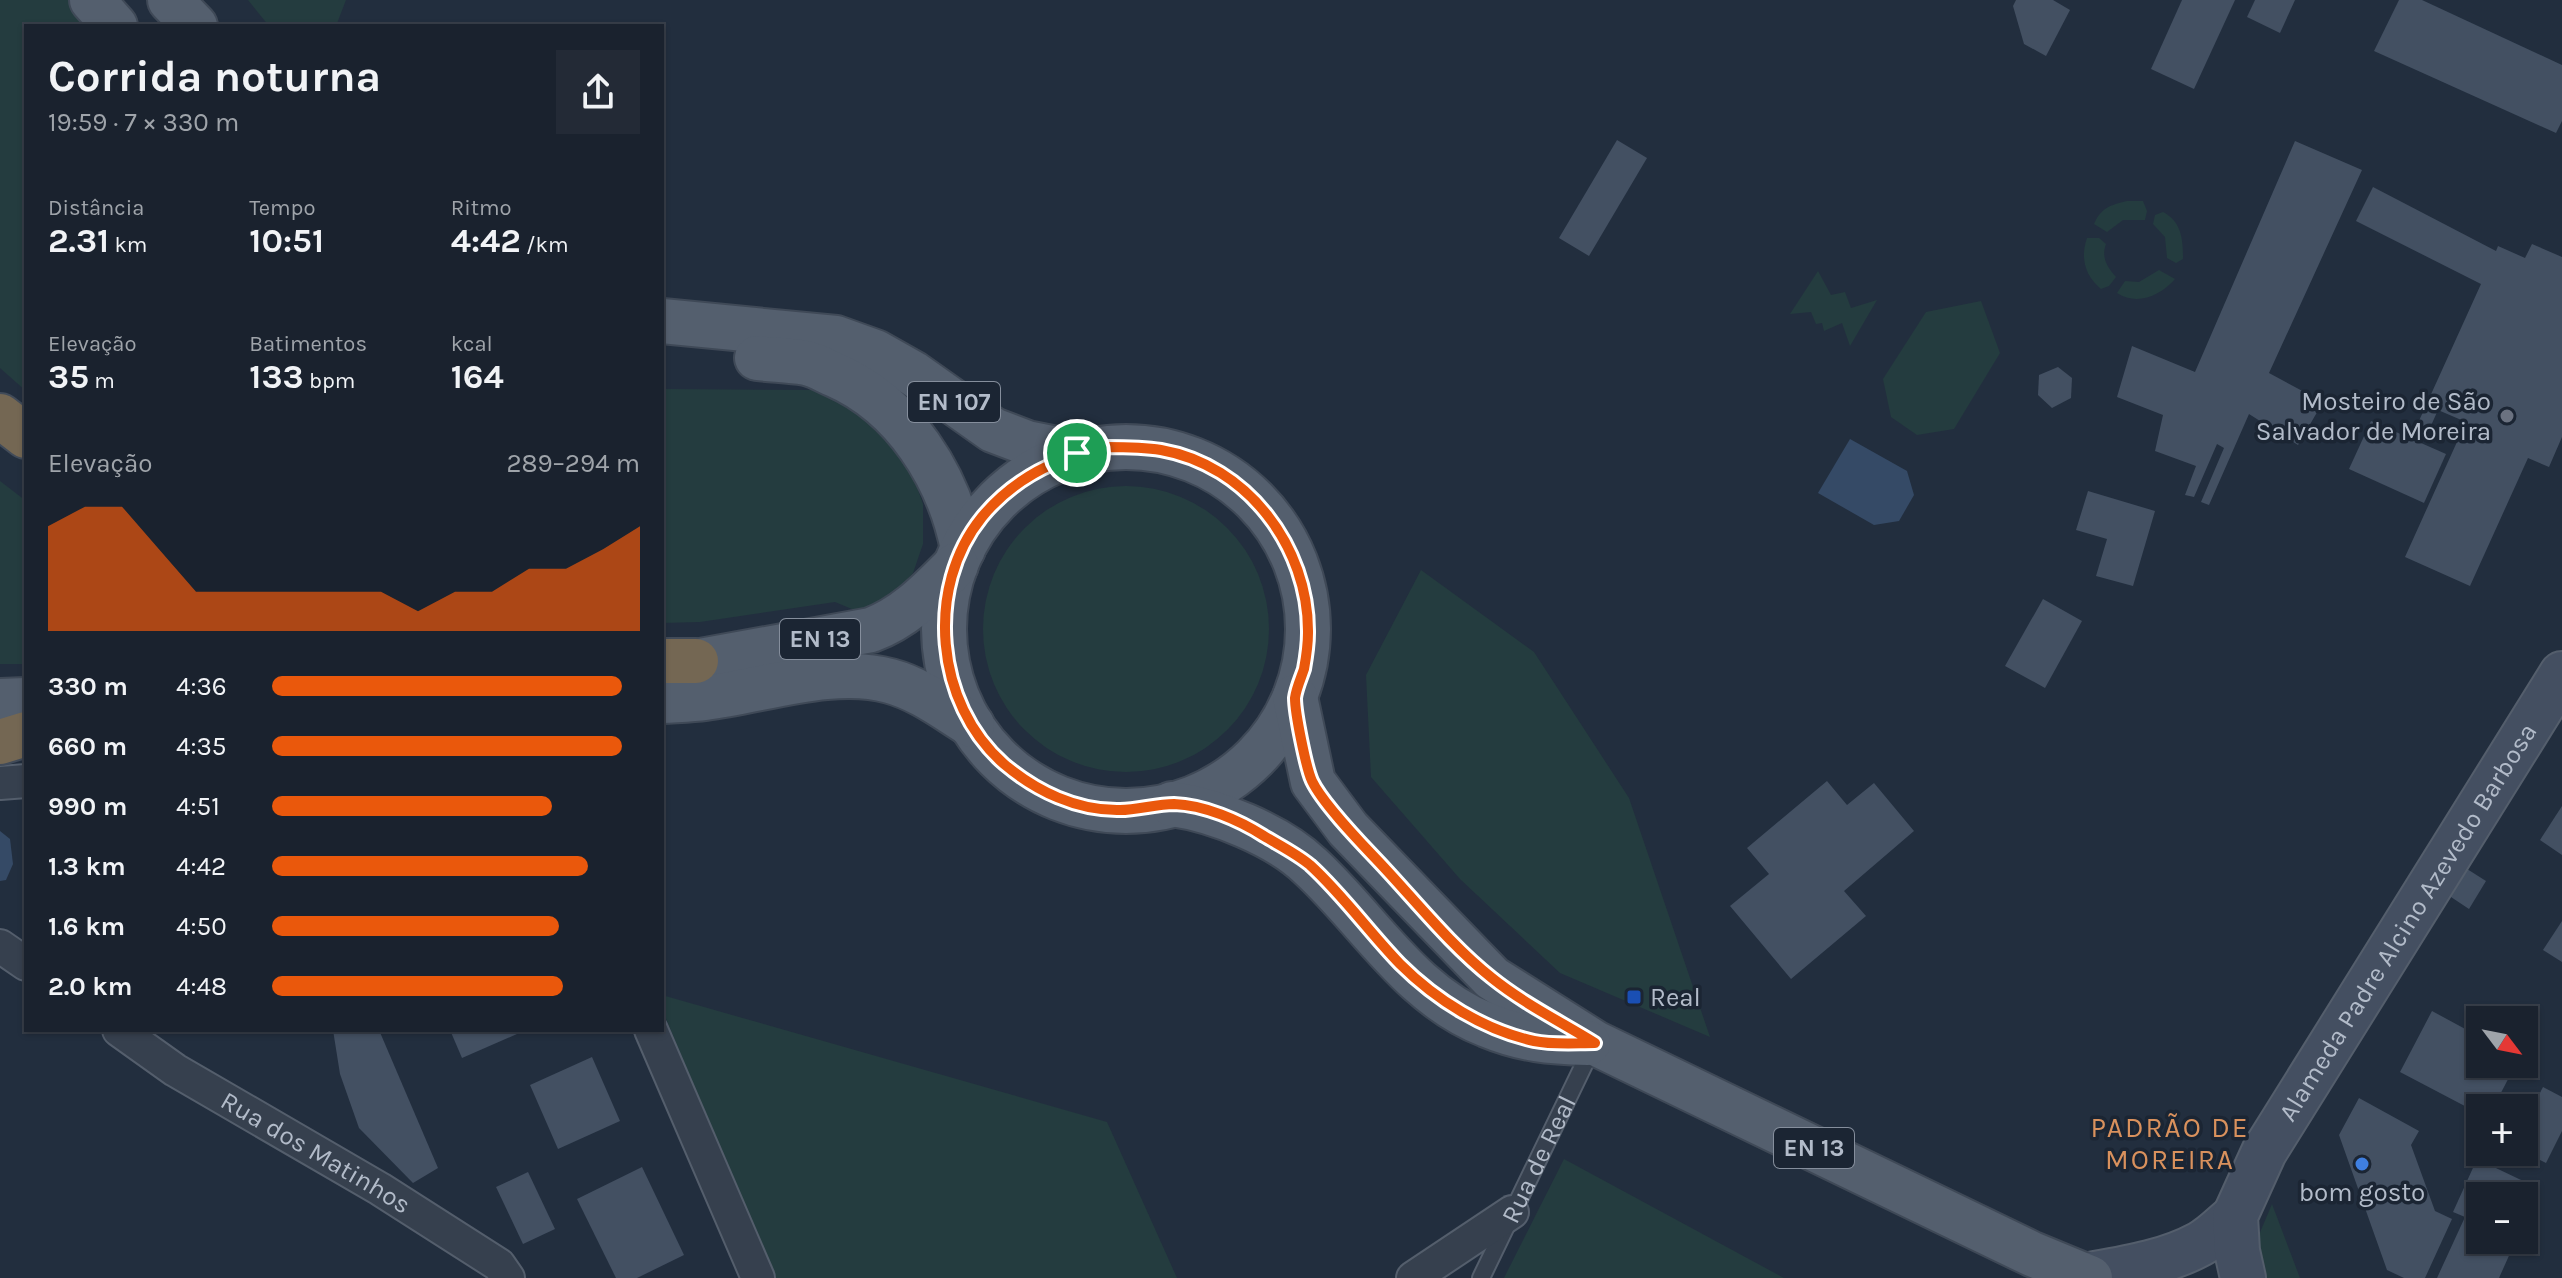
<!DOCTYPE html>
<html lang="pt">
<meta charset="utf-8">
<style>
:root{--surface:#1a222e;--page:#232a36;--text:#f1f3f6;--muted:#9fa4aa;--line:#383f4a;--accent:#ea580c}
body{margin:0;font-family:Karla,sans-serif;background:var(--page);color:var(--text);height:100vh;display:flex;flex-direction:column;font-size:30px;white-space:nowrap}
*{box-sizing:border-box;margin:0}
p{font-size:26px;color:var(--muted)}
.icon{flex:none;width:44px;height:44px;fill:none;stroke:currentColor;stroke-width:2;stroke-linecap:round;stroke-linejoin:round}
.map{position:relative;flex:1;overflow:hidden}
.side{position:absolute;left:24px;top:24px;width:640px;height:1008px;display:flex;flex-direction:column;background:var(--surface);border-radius:0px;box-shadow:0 2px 6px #0004,0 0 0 2px var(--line)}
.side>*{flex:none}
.needle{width:52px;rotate:122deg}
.buttons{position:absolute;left:2466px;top:1006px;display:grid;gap:16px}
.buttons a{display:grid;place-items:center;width:72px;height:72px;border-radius:0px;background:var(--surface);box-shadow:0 2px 6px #0004,0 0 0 2px var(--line);font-size:40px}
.pin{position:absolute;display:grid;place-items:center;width:68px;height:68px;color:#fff;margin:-34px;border:4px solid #fff;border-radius:50%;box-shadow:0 2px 8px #0007}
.round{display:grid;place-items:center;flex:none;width:84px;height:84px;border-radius:0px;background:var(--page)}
.head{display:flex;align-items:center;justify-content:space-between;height:136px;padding:0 24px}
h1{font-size:44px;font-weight:700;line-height:60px}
.stats{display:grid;grid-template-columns:repeat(3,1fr);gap:12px;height:136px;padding:8px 24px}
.stats div{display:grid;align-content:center}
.stats b{font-size:34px;font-weight:700}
.stats small{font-size:22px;font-weight:400}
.stats p{font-size:22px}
.chart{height:224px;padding:16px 24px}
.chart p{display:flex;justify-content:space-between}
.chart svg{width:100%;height:144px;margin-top:8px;fill:var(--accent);opacity:.7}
ul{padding:0 24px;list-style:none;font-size:26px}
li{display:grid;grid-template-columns:128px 96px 1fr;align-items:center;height:60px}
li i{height:20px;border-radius:10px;background:var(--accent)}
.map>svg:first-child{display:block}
.green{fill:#243c3f}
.water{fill:#354a66}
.building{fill:#435062}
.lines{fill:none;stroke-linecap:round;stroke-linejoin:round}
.lane-casing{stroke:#545e6c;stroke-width:20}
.street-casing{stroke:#545e6c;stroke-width:36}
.secondary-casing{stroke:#545e6c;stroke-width:48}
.primary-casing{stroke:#3f4957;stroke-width:48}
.highway-casing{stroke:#414b59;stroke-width:48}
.lane{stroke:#36404e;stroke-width:16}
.street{stroke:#36404e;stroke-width:32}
.secondary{stroke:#444f61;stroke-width:44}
.primary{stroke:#545f6e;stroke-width:44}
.highway{stroke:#746753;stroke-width:44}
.route-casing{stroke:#fff;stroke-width:16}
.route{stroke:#ea580c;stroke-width:10}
.worship-dot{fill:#6b7280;stroke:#1b2533;stroke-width:3}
.transit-dot{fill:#1a4fb4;stroke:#1b2533;stroke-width:3}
.shop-dot{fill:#3f7fe0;stroke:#1b2533;stroke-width:3}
.labels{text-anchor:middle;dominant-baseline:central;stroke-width:7;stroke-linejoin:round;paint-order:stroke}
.shield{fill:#1b2533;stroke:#858e9c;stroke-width:2}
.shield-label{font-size:24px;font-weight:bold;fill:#b2bbc9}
.poi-label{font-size:26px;fill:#b2bbc9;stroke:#1b2533;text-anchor:end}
.street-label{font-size:26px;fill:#b2bbc9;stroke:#1b2533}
.neighbourhood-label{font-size:28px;letter-spacing:2px;fill:#d9915d;stroke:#1b2533}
</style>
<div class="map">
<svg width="2562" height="1278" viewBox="0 0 2562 1278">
<rect width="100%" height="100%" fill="#222e3e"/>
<!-- green -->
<g class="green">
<path d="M0 0H79L96 26H26V391L0 368Z"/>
<path d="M248 0H346L336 26H269Z"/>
<path d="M2127 201H2143L2147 211 2145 220H2123L2107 232 2094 224C2101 208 2110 205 2127 201Z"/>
<path d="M2163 212C2182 222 2183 240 2183 259L2176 263 2167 258 2165 237 2153 224 2155 215Z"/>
<path d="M2087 238H2099L2106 244C2101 257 2107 267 2116 277L2109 286 2101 289C2085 276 2080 258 2087 238Z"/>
<path d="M2159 270 2175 279C2160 296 2137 306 2117 293L2125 281 2139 282Z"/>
<path d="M1818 271 1831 295 1845 292 1851 308 1877 300 1850 346 1842 323 1824 331 1822 323 1816 324 1811 312 1790 314Z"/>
<path d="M1981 301 2000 353 1954 429 1917 435 1891 417 1883 379 1926 312Z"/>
<path d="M662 389 820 390 851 404 882 431 908 462 923 504V544L913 573 888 600 859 612 835 602 700 622 662 623Z"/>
<path d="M0 481 26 501V664H0Z"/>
<circle cx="1126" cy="629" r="143"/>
<path d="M1421 570 1534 652 1629 798 1710 1037 1560 973 1460 879 1371 777 1366 675Z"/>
<path d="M662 995 1107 1122 1177 1278H773L662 1009Z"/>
<path d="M1564 1159 1784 1278H1504Z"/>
<path d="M2272 1204 2300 1278H2260L2253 1249Z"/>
</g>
<!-- water -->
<g class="water">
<path d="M1850 439 1907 471 1914 495 1899 521 1874 525 1818 493Z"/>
<path d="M0 831 10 839 13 864 6 880 0 881Z"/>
</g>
<!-- building -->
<g class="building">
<path d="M2016 0H2053L2070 10 2046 56 2024 44 2013 6Z"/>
<path d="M2182 0H2235L2194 89 2151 69Z"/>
<path d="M2255 0H2295L2280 33 2247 17Z"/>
<path d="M2399 0H2422L2562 65V121L2556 133 2374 51Z"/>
<path d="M1617 140 1647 158 1589 256 1559 238Z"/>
<path d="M2295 141 2362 170 2269 373 2323 402 2298 445 2249 414 2209 505 2201 502 2224 448 2217 444 2194 497 2185 495 2196 466 2155 451 2163 415 2117 397 2132 346 2195 372Z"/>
<path d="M2373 187 2496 251 2498 246 2525 258 2532 244 2562 257V437L2549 467 2528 458 2470 586 2405 557 2466 422 2438 410 2425 439 2413 434 2481 284 2356 221Z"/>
<path d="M2058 367 2072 378 2071 398 2052 408 2038 395 2039 375Z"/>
<path d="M2371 421 2446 454 2424 503 2349 469Z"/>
<path d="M2088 491 2155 511 2133 586 2096 576 2107 539 2076 530Z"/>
<path d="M2043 599 2082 621 2045 688 2005 666Z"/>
<path d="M1827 781 1847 805 1874 783 1914 831 1844 891 1866 916 1791 979 1730 906 1769 874 1747 848Z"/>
<path d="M2562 806V855L2540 840Z"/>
<path d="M2456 862 2486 881 2469 909 2439 889Z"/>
<path d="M2562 921V962L2543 950Z"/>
<path d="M2432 1011 2480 1037V1064H2516L2493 1108H2480V1114L2400 1072Z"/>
<path d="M333 1030H379L438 1168 413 1183 359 1128 340 1074Z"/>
<path d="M450 1030H526L462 1058Z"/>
<path d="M592 1057 620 1121 558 1149 530 1085Z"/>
<path d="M2543 1087 2562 1097V1131L2546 1163 2524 1152V1124Z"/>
<path d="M2359 1098 2419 1131 2411 1145 2435 1211 2452 1219 2425 1278H2404L2387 1270 2339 1135Z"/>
<path d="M2477 1159 2540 1189 2524 1223V1196H2480V1240H2516L2499 1278H2437L2465 1217 2453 1212Z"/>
<path d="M642 1167 684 1255 637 1278H616L577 1199Z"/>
<path d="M528 1172 555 1229 523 1244 496 1187Z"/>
</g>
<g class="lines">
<!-- lane casing -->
<g class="lane-casing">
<g id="lane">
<path id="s1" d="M1481 1278 1592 1048"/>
</g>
</g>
<!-- street casing -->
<g class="street-casing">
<g id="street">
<path d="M0 783 26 781"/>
<path d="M0 946 26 964"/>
<path id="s2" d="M119 1030 175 1070 380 1189 499 1265 508 1278"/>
<path d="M651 1030 758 1278"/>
<path d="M1413 1278 1512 1212"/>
</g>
</g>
<!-- secondary casing -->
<g class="secondary-casing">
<g id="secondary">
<path d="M2084 1276C2123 1269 2165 1263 2200 1244 2213 1237 2224 1225 2235 1216"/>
<path id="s3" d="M2243 1278 2237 1251 2235 1216 2264 1152 2562 674"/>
</g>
</g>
<!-- primary casing -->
<g class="primary-casing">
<g id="primary">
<path d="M92 0 115 26"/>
<path d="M170 0 195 26"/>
<path d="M662 321 836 338 875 352 914 374 993 430 1027 443 1077 453"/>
<path d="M757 358C773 360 791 360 806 363 816 365 826 371 835 375 904 405 949 477 963 549"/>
<circle cx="1126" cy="629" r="182"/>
<path d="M662 668 871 630C906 617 930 591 956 565"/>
<path d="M1295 697 1313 782 1348 829 1492 978 1595 1043 2032 1254 2090 1278"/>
<path d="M0 701 26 700"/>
<path d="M662 701C676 700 691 700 705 698 762 691 834 665 890 681 920 689 946 709 972 725"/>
<path d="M1172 804C1215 810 1278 835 1310 866 1368 919 1410 995 1487 1025 1523 1040 1550 1042 1588 1043"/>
</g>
</g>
<!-- highway casing -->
<g class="highway-casing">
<g id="highway">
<path d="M0 416 26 436"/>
<path d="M662 661H696"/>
<path d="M0 742 26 734"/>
</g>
</g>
<!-- lane -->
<use href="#lane" class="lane"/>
<!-- street -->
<use href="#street" class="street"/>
<!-- secondary -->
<use href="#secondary" class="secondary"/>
<!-- primary -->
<use href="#primary" class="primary"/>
<!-- highway -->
<use href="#highway" class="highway"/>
</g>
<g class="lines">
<!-- route casing -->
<g class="route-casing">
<path id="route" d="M1106 447C1125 447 1143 447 1161 450 1247 465 1309 547 1308 633 1308 645 1306 658 1304 669 1301 678 1296 689 1295 698 1295 713 1306 768 1312 781 1323 804 1360 842 1378 861 1415 900 1450 945 1492 978 1523 1003 1561 1022 1595 1043 1576 1043 1553 1045 1534 1041 1484 1030 1436 1000 1400 964 1369 932 1343 895 1310 865 1297 854 1279 845 1264 836 1239 820 1204 805 1174 804 1156 804 1138 810 1120 810 1077 811 1036 791 1004 764 935 704 925 587 982 517 1014 478 1058 457 1106 447Z"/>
</g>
<!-- route -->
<use href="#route" class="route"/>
</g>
<!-- markers -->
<circle class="worship-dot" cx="2507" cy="416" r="8"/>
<rect class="transit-dot" x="1626" y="989" width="16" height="16" rx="4"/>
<circle class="shop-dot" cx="2362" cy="1164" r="8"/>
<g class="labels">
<!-- shield labels -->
<g class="shield">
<rect x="908" y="382" width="92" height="40" rx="6"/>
<rect x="780" y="619" width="80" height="40" rx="6"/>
<rect x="1774" y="1128" width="80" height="40" rx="6"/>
</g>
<g class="shield-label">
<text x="954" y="402">EN 107</text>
<text x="820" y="639">EN 13</text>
<text x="1814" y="1148">EN 13</text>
</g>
<!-- poi labels -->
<g class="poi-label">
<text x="2491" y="401">Mosteiro de São<tspan x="2491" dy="30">Salvador de Moreira</tspan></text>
<text x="1650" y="997" text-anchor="start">Real</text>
<text x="2362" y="1192" text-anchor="middle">bom gosto</text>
</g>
<!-- street labels -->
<g class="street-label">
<text stroke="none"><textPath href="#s3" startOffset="404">Alameda Padre Alcino Azevedo Barbosa</textPath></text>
<text stroke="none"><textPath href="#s2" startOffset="232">Rua dos Matinhos</textPath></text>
<text stroke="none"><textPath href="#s1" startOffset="132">Rua de Real</textPath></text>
</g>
<!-- neighbourhood labels -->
<g class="neighbourhood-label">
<text x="2170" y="1127">PADRÃO DE<tspan x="2170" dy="32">MOREIRA</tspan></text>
</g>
</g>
</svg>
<div class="buttons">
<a><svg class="needle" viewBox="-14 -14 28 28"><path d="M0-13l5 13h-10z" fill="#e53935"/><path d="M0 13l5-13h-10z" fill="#9fa4aa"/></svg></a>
<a>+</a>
<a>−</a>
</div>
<div class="pin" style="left:1077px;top:453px;background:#1e9e55"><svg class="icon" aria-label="arrive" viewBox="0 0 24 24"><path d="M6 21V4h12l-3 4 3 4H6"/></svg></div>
<section class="side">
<div class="head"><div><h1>Corrida noturna</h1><p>19:59 · 7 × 330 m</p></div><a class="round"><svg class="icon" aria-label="share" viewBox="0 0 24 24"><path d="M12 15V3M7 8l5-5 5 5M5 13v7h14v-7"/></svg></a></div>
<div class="stats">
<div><p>Distância</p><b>2.31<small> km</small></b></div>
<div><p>Tempo</p><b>10:51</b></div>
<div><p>Ritmo</p><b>4:42<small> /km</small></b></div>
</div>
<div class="stats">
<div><p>Elevação</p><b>35<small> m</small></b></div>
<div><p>Batimentos</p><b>133<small> bpm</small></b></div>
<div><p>kcal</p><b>164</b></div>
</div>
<div class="chart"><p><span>Elevação</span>289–294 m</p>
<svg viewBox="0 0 160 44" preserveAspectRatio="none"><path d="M0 44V12L10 6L20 6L30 19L40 32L50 32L60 32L70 32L80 32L90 32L100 38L110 32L120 32L130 25L140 25L150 19L160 12V44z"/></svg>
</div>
<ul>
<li><b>330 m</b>4:36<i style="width:95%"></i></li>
<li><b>660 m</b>4:35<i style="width:95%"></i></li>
<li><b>990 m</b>4:51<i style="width:76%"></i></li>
<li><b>1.3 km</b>4:42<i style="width:86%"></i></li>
<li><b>1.6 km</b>4:50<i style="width:78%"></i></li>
<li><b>2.0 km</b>4:48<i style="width:79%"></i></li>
</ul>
</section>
</div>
